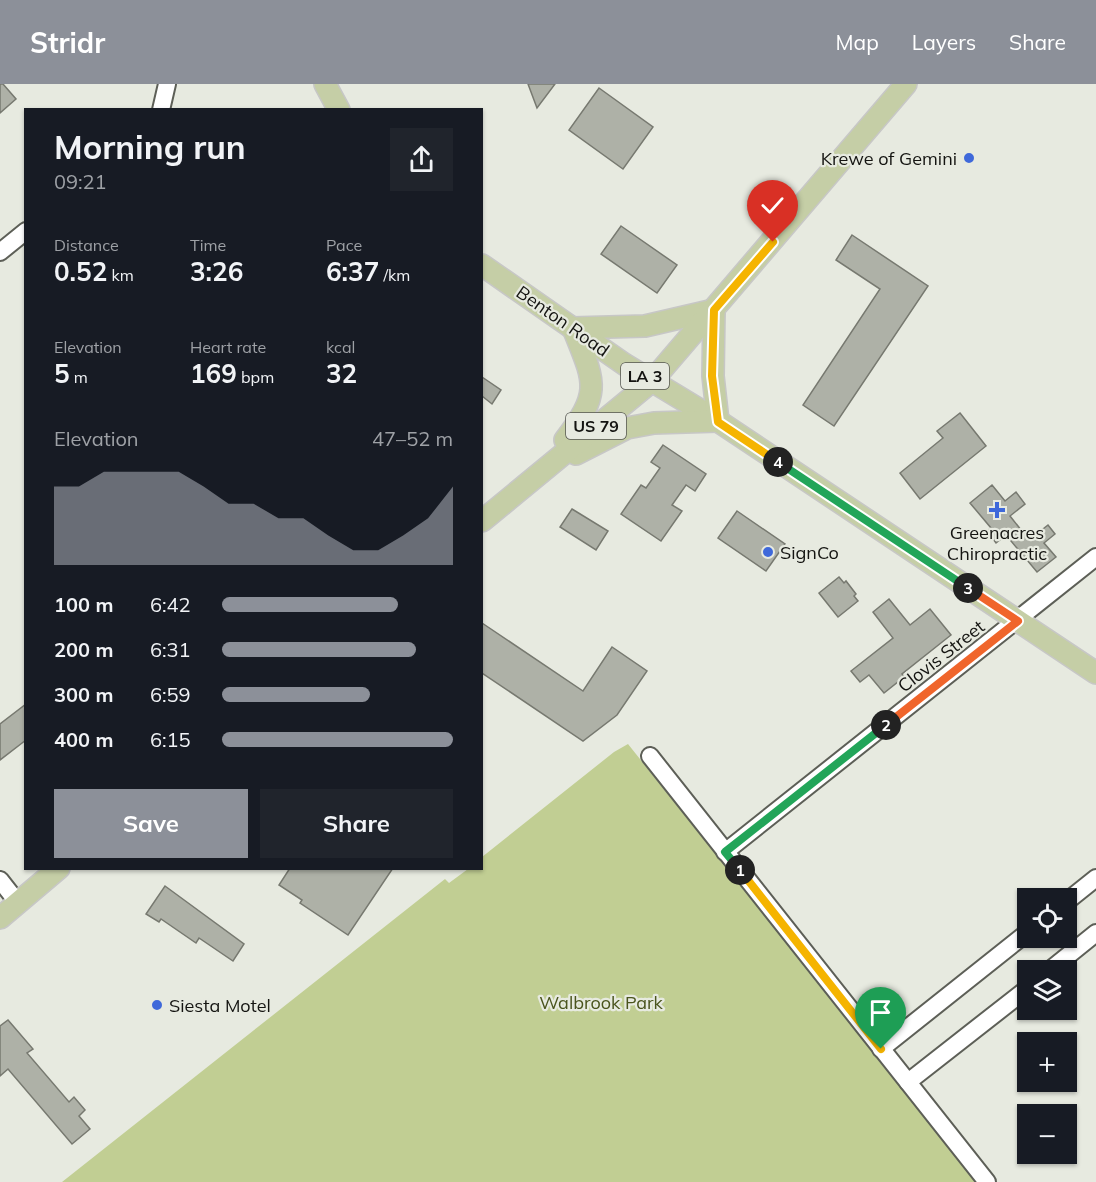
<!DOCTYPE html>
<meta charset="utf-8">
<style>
:root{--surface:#171b24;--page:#20242c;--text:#f1f3f6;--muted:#9ea1a6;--accent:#8c9099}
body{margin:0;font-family:Mulish,sans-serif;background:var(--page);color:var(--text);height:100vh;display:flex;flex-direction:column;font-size:22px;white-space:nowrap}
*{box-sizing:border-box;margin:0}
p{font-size:20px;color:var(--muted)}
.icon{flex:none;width:33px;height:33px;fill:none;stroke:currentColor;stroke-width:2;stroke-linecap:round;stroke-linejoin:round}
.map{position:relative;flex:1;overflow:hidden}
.sheet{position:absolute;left:24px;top:24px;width:459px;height:762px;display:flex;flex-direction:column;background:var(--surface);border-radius:0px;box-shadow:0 2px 4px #0004}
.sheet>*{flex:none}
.tools{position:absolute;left:1017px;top:804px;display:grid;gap:12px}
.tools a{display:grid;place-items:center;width:60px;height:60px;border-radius:0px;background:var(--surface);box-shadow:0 2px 4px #0004;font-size:30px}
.pin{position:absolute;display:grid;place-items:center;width:51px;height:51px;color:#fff;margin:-62px -26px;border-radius:50% 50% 50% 0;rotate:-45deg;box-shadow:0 0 6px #0007}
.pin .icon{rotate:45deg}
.km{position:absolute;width:30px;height:30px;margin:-15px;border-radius:50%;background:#222;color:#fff;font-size:16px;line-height:30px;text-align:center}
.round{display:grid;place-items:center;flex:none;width:63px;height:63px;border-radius:0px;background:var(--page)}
.head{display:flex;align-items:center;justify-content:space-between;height:102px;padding:0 30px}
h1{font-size:33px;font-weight:700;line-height:45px}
.stats{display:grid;grid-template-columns:repeat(3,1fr);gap:9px;height:102px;padding:6px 30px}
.stats div{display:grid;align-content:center}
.stats b{font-size:26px;font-weight:700}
.stats small{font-size:16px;font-weight:400}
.stats p{font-size:16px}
.chart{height:168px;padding:12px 30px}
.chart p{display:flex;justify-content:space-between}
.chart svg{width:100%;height:108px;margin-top:6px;fill:var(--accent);opacity:.7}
.cta{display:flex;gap:12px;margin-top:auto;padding:12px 30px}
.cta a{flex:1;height:69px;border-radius:0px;background:var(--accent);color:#fff;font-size:24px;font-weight:700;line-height:69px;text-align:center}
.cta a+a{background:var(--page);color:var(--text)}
ul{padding:0 30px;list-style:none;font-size:20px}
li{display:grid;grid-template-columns:96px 72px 1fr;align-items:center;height:45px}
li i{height:15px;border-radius:8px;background:var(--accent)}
header{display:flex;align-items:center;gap:36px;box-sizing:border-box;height:84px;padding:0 30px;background:var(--accent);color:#fff}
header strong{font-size:28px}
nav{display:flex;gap:33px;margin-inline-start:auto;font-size:21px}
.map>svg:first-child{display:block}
.green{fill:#c1ce93}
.building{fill:#aeb1a7;stroke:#777970;stroke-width:1.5}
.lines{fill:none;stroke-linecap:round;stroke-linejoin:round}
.minor-casing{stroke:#5d5f57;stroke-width:20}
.major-casing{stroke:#c7c7c6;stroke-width:24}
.minor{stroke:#fff;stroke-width:16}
.major{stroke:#c5cea6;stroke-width:21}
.split-1-casing{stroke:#fff;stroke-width:12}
.split-2-casing{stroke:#fff;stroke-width:12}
.split-3-casing{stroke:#fff;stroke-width:12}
.split-4-casing{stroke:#fff;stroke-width:12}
.split-5-casing{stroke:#fff;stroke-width:12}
.split-1{stroke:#f5b400;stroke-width:8}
.split-2{stroke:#22a559;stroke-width:8}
.split-3{stroke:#f0652b;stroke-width:8}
.split-4{stroke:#22a559;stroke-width:8}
.split-5{stroke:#f5b400;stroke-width:8}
.poi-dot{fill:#3f69da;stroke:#e7eae0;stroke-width:2}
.labels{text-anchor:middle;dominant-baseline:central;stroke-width:4.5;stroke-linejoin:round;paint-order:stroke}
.shield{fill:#e7eae0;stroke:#53544f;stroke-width:1.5}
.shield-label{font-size:16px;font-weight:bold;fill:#141411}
.poi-label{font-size:18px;fill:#141411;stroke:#e7eae0;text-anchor:start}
.street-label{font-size:18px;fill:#141411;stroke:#e7eae0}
.park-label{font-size:18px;fill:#4a541d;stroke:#e7eae0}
</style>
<header>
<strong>Stridr</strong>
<nav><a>Map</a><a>Layers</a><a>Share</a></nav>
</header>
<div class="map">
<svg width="1096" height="1098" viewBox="0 0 1096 1098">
<rect width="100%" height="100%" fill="#e7eae0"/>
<!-- green -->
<path class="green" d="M628 660 977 1098H62L445 795 449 799 468 785 482 784V773L614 668Z"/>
<!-- building -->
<g class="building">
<path d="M0 0H3L16 15 0 29Z"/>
<path d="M528 0H555L537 24Z"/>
<path d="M599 4 653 43 623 85 569 46Z"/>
<path d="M621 142 677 181 657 209 601 170Z"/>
<path d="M852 151 928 202 834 342 803 321 880 205 836 176Z"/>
<path d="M482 293 501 306 492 320 482 312Z"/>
<path d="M960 329 986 362 920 415 900 389 943 354 937 347Z"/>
<path d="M663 361 706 390 695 407 686 401 672 421 682 427 661 457 621 430 641 401 646 404 660 384 651 378Z"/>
<path d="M992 401 1005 417 1016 408 1025 420 1010 432 1029 456 1048 441 1055 450 1044 459 1056 473 1037 488 1006 451 996 459 987 447 991 444 970 419Z"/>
<path d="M572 425 608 447 596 466 560 443Z"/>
<path d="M737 427 785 460 766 487 718 454Z"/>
<path d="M839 493 844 499 846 497 856 510 854 512 858 517 838 533 819 509Z"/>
<path d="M889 515 910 541 930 525 951 551 902 590 904 593 884 609 869 591 860 598 851 587 893 554 873 528Z"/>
<path d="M482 539 583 607 612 563 647 587 617 631 583 657 482 589Z"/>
<path d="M26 620V656L0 676V640Z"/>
<path d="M290 784H393L348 851 300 819 302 816 279 801Z"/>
<path d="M165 802 244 860 233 877 199 854 196 859 161 835 159 838 146 830Z"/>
<path d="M8 936 33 965 27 969 69 1018 74 1013 85 1026 79 1032 90 1045 72 1060 8 985 0 992V942Z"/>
</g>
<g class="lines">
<!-- minor casing -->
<g class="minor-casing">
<g id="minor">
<path d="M161 26 167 0"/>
<path d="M0 168 26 147"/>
<path d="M650 672 987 1098"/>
<path d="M725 768 1096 473"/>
<path d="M0 796 18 819"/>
<path d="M1066 818 1096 794"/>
<path d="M1050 886 1096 849"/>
<path d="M881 965 1028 848"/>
<path d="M908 998 1028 904"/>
</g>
</g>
<!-- major casing -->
<g class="major-casing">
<g id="major">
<path d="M325 0 339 26"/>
<path d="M482 181 624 280 718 337 1096 589"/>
<path d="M714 226 713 292 718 337"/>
<path d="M573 244 645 242 714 226"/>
<path d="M565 356C602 307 595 299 573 244"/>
<path d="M576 370 627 344 654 339 718 337"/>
<path d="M482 437 652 297 906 0"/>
<path d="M0 834 59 784"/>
</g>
</g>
<!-- minor -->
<use href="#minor" class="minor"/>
<!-- major -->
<use href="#major" class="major"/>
</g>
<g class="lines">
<!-- split-1 casing -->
<g class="split-1-casing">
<path id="split-1" d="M740 786 881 965"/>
</g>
<!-- split-2 casing -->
<g class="split-2-casing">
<path id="split-2" d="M740 786 725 768 886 641"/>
</g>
<!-- split-3 casing -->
<g class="split-3-casing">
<path id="split-3" d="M886 641 1018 537 968 504"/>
</g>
<!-- split-4 casing -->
<g class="split-4-casing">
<path id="split-4" d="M778 378 968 504"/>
</g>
<!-- split-5 casing -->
<g class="split-5-casing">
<path id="split-5" d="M773 158 714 226 712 292 718 338 778 378"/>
</g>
<!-- split-1 -->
<use href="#split-1" class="split-1"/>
<!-- split-2 -->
<use href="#split-2" class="split-2"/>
<!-- split-3 -->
<use href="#split-3" class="split-3"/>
<!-- split-4 -->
<use href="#split-4" class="split-4"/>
<!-- split-5 -->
<use href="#split-5" class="split-5"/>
</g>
<!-- markers -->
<g class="poi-dot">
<circle cx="969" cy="74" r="6"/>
<path d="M994 417h6v6h6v6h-6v6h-6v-6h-6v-6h6z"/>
<circle cx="768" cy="468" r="6"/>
<circle cx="157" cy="921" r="6"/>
</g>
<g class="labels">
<!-- shield labels -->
<g class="shield">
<rect x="621" y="279" width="48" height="26" rx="4.5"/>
<rect x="566" y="329" width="60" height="26" rx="4.5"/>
</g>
<g class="shield-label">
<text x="645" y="292">LA 3</text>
<text x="596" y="342">US 79</text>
</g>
<!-- poi labels -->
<g class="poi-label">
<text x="957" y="74" text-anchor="end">Krewe of Gemini</text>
<text x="997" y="448" text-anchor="middle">Greenacres<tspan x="997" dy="21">Chiropractic</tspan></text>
<text x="780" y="468">SignCo</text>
<text x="169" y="921">Siesta Motel</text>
</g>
<!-- street labels -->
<g class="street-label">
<text transform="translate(563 237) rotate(35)">Benton Road</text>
<text transform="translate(941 572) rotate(-38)">Clovis Street</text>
</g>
<!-- park labels -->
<g class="park-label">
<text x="601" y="918">Walbrook Park</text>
</g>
</g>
</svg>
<div class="tools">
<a><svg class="icon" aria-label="locate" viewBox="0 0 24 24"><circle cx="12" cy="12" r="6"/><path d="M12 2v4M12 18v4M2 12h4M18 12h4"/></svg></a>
<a><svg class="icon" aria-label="layers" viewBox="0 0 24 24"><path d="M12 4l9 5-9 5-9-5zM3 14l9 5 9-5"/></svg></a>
<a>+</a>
<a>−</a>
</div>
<div class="pin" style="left:881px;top:965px;background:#1e9e55"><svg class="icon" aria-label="arrive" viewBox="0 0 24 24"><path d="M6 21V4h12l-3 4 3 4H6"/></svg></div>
<div class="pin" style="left:773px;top:158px;background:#d93025"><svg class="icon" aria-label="check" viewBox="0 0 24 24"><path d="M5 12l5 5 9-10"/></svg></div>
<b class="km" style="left:740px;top:786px">1</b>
<b class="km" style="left:886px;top:641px">2</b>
<b class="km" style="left:968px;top:504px">3</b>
<b class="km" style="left:778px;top:378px">4</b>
<section class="sheet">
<div class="head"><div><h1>Morning run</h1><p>09:21</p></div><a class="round"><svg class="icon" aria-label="share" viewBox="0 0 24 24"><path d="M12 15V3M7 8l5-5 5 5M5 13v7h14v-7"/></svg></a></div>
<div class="stats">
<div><p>Distance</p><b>0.52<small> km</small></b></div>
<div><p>Time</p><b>3:26</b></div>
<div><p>Pace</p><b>6:37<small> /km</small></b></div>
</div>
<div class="stats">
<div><p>Elevation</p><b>5<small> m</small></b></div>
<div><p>Heart rate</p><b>169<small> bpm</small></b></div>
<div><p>kcal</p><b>32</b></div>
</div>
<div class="chart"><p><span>Elevation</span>47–52 m</p>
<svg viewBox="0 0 160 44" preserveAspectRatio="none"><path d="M0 44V12L10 12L20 6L30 6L40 6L50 6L60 12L70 19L80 19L90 25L100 25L110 32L120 38L130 38L140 32L150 25L160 12V44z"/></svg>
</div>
<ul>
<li><b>100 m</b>6:42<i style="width:76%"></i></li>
<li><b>200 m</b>6:31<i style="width:84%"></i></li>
<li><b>300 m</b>6:59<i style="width:64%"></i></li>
<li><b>400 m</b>6:15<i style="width:100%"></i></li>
</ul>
<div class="cta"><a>Save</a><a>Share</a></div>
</section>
</div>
